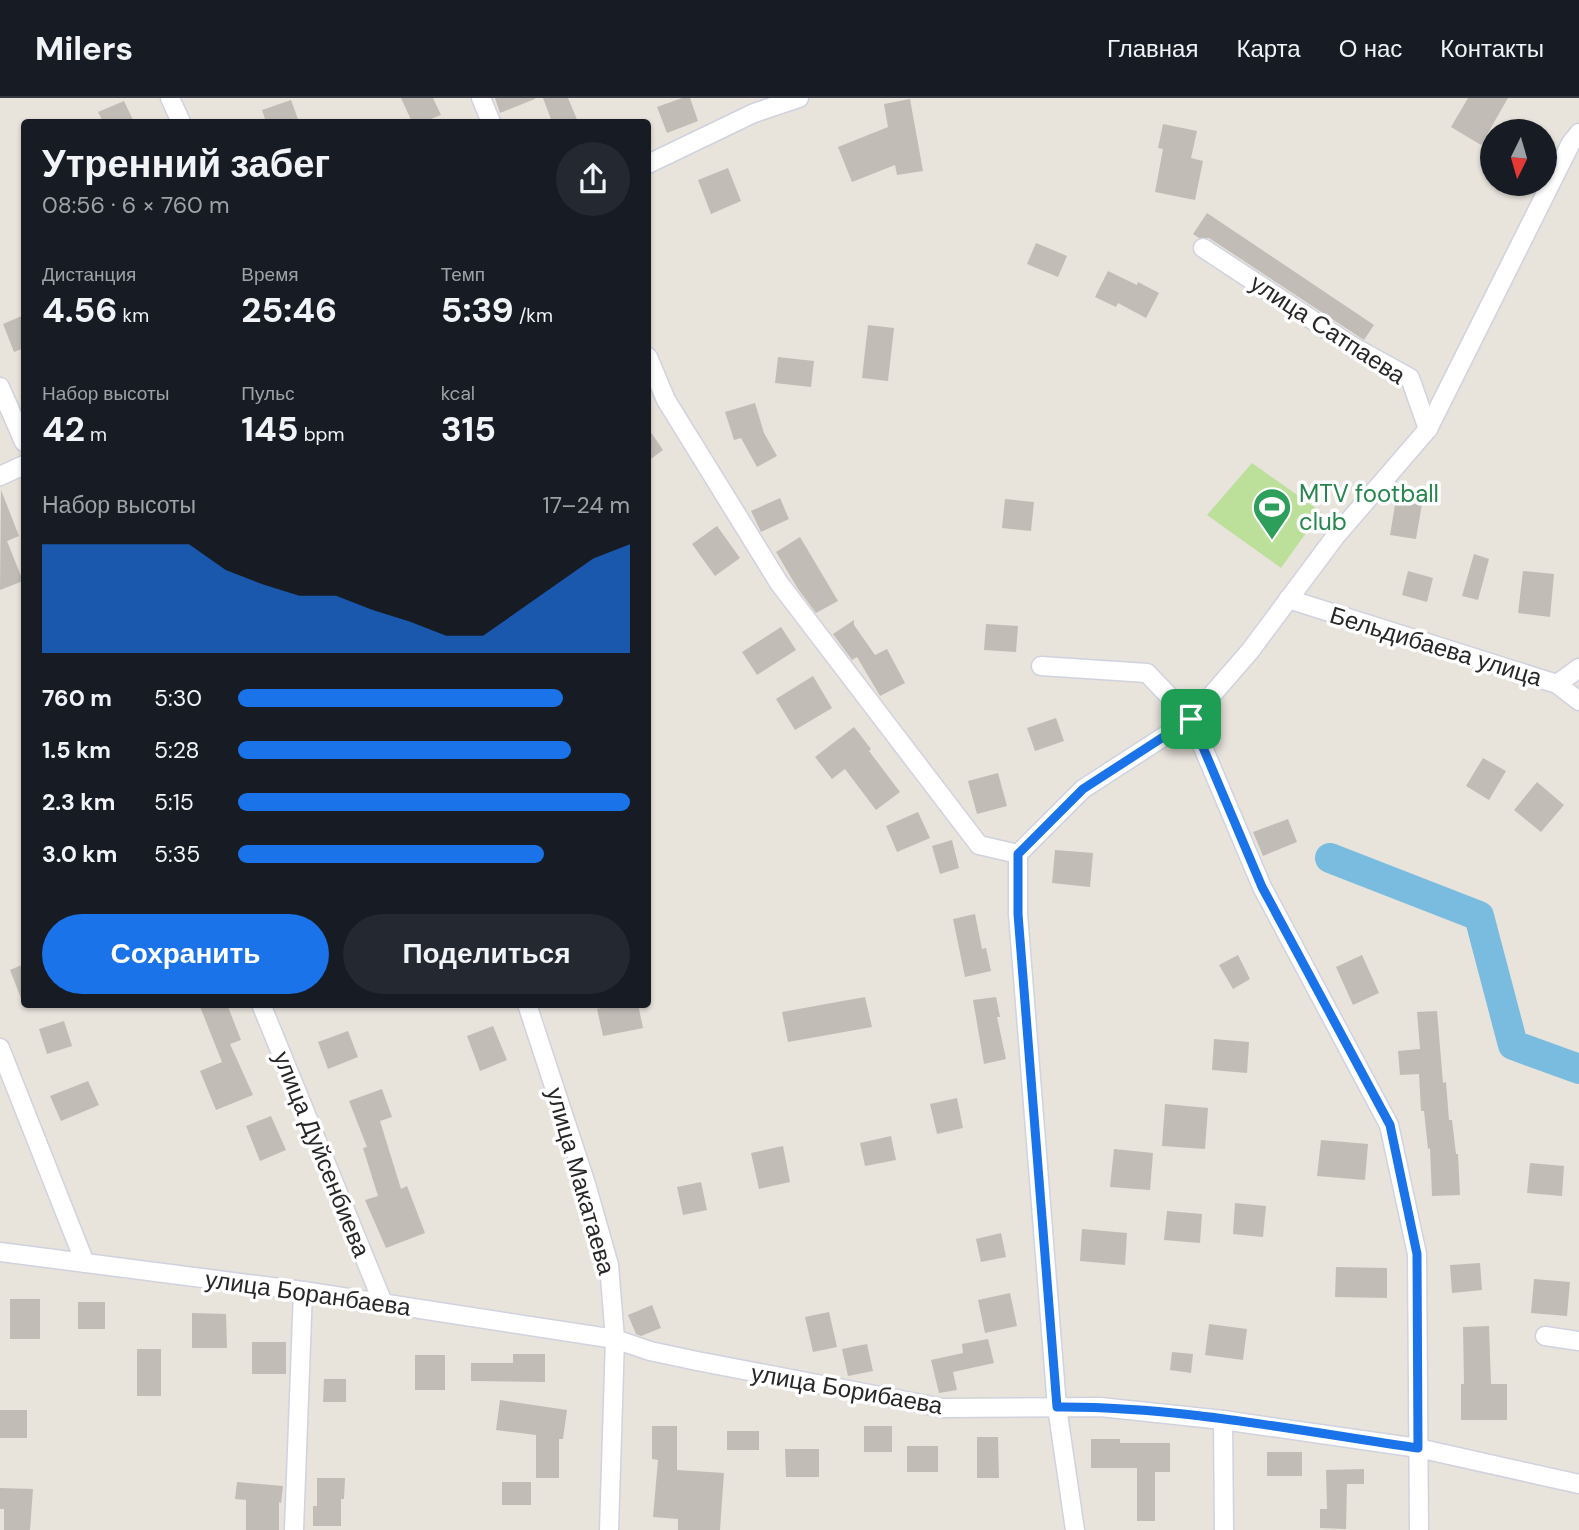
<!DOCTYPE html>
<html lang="ru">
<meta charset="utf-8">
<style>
:root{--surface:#171b24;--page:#242831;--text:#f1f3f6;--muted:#9ea1a6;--line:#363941;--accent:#1a73e8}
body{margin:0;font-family:"DM Sans",sans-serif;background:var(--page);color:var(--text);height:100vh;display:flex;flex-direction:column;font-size:26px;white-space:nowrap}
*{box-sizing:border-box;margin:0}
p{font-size:23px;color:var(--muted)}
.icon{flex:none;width:38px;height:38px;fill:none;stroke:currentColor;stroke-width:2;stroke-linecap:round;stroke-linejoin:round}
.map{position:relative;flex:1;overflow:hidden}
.sheet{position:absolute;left:21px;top:21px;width:630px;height:889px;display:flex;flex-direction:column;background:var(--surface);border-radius:7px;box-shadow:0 2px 5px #0004}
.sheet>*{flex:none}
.needle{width:46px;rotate:185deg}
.controls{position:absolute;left:1480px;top:21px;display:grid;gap:14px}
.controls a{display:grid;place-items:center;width:77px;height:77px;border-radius:50%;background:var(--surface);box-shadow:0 2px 5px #0004;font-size:35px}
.pin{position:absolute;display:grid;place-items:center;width:60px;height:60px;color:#fff;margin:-30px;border-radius:14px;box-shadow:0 4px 10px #0006}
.round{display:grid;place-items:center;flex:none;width:74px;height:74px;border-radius:37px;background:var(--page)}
.headline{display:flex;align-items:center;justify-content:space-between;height:119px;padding:0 21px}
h1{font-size:38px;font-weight:700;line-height:52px}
.figures{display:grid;grid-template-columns:repeat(3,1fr);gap:10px;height:119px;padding:7px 21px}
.figures div{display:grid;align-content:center}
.figures b{font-size:35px;font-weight:700}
.figures small{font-size:19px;font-weight:400}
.figures p{font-size:19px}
.chart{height:196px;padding:14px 21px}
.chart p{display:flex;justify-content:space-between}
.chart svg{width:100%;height:126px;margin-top:7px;fill:var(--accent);opacity:.7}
.action{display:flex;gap:14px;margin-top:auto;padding:14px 21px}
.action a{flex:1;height:80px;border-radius:42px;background:var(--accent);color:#fff;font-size:28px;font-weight:700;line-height:80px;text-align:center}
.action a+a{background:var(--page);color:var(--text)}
ul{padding:0 21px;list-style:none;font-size:23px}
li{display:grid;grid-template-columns:112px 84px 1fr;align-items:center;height:52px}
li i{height:18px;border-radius:9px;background:var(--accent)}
header{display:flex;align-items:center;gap:42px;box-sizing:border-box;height:98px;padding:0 35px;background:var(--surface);border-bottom:2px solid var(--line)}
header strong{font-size:33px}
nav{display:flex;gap:38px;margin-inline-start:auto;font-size:24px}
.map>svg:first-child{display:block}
.pitch{fill:#bcdf9a}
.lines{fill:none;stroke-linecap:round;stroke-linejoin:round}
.river{stroke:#79bcdf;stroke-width:30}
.building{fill:#c1bdb6}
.street-casing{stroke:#d0d2df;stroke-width:21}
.street{stroke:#fff;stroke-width:18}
.route-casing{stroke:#fff;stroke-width:14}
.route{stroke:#1a73e8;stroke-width:9}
.labels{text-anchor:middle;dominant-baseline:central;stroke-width:7;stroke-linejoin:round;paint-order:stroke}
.street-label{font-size:24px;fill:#272727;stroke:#fff}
.leisure-label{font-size:24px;fill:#27864d;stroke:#fff;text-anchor:start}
</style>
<header>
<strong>Milers</strong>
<nav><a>Главная</a><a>Карта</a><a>О нас</a><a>Контакты</a></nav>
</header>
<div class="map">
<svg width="1579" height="1432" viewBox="0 0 1579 1432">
<rect width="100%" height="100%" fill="#e8e3db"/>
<!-- pitch -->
<path class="pitch" d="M1252 365 1321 414 1281 470 1207 417Z"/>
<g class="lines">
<!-- river -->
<path class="river" d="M1330 760 1479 818 1513 947 1579 971"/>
</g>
<!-- building -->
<g class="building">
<path d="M401 0H433L441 17 423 24H412Z"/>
<path d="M495 0H535V1L500 15Z"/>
<path d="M543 0H568L578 24H552Z"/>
<path d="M682 0H690L698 23 667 35 657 9Z"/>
<path d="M1468 0H1508L1481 47 1451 29Z"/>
<path d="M910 1 923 73 897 77 895 67 852 84 838 49 888 29 884 6Z"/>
<path d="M291 2 299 24H266L262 12Z"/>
<path d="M124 3 134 24H103L98 14Z"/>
<path d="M1163 26 1197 33 1191 60 1203 63 1195 102 1155 94 1163 51 1158 50Z"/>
<path d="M728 70 741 103 711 116 698 82Z"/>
<path d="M1207 115 1374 227 1364 242 1209 140H1199L1193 136Z"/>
<path d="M1036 145 1067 158 1058 179 1027 166Z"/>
<path d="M1108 173 1137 187 1138 184 1159 195 1146 220 1118 205 1116 209 1095 199Z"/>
<path d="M24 217V250L14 254 3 226Z"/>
<path d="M868 227 894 230 888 283 862 280Z"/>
<path d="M778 259 814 263 811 289 775 285Z"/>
<path d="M755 305 764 335 777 358 757 369 741 340 734 342 725 314Z"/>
<path d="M648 330 663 352 648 363Z"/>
<path d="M1398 389 1424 394 1416 441 1390 437Z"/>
<path d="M1 392 19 438 7 443 23 483 0 492Z"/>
<path d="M780 400 789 421 761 434 751 413Z"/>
<path d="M1005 401 1034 404 1031 433 1002 430Z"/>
<path d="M717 428 740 460 715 478 692 446Z"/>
<path d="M800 439 838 503 816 515 798 491 776 454Z"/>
<path d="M1474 456 1489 461 1478 502 1462 498Z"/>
<path d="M1408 473 1433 480 1427 504 1402 497Z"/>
<path d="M1523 473 1554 476 1550 519 1518 515Z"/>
<path d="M854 522V527L875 557 887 551 905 585 880 598 857 559 852 562 833 536Z"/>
<path d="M986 526 1018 528 1016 554 984 552Z"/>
<path d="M781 529 796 552 757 577 742 554Z"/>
<path d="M813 578 832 610 795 632 776 601Z"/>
<path d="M1056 620 1064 643 1035 653 1027 630Z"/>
<path d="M854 629 871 651 869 653 900 694 876 712 845 671 832 681 815 659Z"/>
<path d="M1483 660 1506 673 1489 702 1466 688Z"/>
<path d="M998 675 1007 708 977 716 968 683Z"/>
<path d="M1537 684 1564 707 1541 734 1514 712Z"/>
<path d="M918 714 930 740 897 754 886 728Z"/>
<path d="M1288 721 1297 744 1263 758 1253 734Z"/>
<path d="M952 742 959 770 940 776 932 748Z"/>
<path d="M1055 752 1093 755 1090 789 1052 785Z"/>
<path d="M975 816 982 851 986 850 991 873 965 879 953 821Z"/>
<path d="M1238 857 1250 881 1233 891 1219 867Z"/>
<path d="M1362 857 1379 895 1353 907 1336 869Z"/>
<path d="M24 866V908L10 872Z"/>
<path d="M865 899 872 929 788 944 782 914Z"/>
<path d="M996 899 1000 919H997L1006 961 984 966 973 902Z"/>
<path d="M199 906H227L241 942 230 946 253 997 216 1012 200 973 222 964Z"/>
<path d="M619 906H638L643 930 603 938 597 911Z"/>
<path d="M1437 913 1443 985 1446 984 1449 1022H1452L1456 1056H1458L1460 1097 1432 1098 1430 1050 1428 1051 1424 1013H1421L1419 976 1400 977 1398 953 1420 951 1417 914Z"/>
<path d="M64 923 72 948 47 956 39 931Z"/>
<path d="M493 928 507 962 480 973 467 938Z"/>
<path d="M348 933 358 959 328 971 318 944Z"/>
<path d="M1214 941 1249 944 1247 975 1212 972Z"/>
<path d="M88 983 99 1007 61 1023 50 998Z"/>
<path d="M382 991 392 1019 380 1023 401 1091 407 1088 425 1135 386 1150 365 1102 378 1098 363 1050 367 1049 349 1003Z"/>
<path d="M957 1000 963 1030 937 1036 930 1006Z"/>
<path d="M1165 1006 1208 1010 1205 1051 1162 1048Z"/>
<path d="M271 1018 286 1052 260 1063 246 1028Z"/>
<path d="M891 1038 896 1062 865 1068 860 1045Z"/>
<path d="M1321 1042 1368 1046 1365 1082 1317 1078Z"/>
<path d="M783 1048 790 1084 759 1091 751 1055Z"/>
<path d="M1114 1051 1153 1055 1150 1092 1110 1089Z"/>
<path d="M1530 1065 1564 1068 1562 1098 1527 1095Z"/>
<path d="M701 1084 707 1112 683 1117 677 1089Z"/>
<path d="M1235 1105 1266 1108 1263 1139 1233 1136Z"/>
<path d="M1167 1113 1202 1116 1200 1145 1164 1142Z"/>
<path d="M1082 1131 1127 1135 1125 1167 1080 1163Z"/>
<path d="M1001 1135 1006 1159 981 1164 976 1141Z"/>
<path d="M1480 1165 1482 1192 1452 1195 1450 1167Z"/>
<path d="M1336 1169 1387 1170V1200L1335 1199Z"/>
<path d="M1534 1181 1570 1184 1567 1218 1531 1215Z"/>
<path d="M1010 1195 1017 1228 985 1235 978 1202Z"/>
<rect x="10" y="1201" width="30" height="40"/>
<rect x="78" y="1204" width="27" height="27"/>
<path d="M652 1207 661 1230 641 1238 636 1236 628 1217Z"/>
<path d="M829 1214 837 1249 813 1254 805 1219Z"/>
<path d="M192 1215 226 1216 227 1250H192Z"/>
<path d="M1209 1226 1247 1231 1243 1262 1205 1257Z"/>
<path d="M1489 1228 1491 1286H1507V1322H1461V1286H1464L1463 1229Z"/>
<path d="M988 1241 994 1265 953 1274 957 1292 939 1295 931 1262 963 1255 962 1246Z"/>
<rect x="252" y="1244" width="34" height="32"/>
<path d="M867 1246 873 1273 848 1278 842 1251Z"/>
<rect x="137" y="1251" width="24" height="47"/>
<path d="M1172 1254 1193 1256 1191 1275 1170 1272Z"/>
<path d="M513 1256H545V1284L471 1283V1265H513Z"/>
<rect x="415" y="1257" width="30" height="35"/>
<path d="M324 1281H346V1304H323Z"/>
<path d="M500 1302 567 1312 563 1341H559V1380H536V1337L496 1332Z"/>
<rect x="0" y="1312" width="27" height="28"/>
<path d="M652 1328H677V1372L724 1375 720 1432H678V1421L653 1419 658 1362 652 1361Z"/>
<rect x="864" y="1328" width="28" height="26"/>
<rect x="727" y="1333" width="32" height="19"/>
<path d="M977 1339H998L999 1380H977Z"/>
<path d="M1091 1341H1120V1345H1170V1374H1155V1423H1137V1370H1091Z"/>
<rect x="907" y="1348" width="31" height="26"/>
<path d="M785 1351H819V1379H786Z"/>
<rect x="1267" y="1354" width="35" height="24"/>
<path d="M1364 1371V1386H1347L1346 1431 1320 1430V1411H1327L1326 1372Z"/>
<path d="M317 1380H345L344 1401H341V1428H313V1408H317Z"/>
<path d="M237 1384 283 1388 281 1405 279 1404V1432H246V1402L235 1401Z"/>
<rect x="502" y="1384" width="29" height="23"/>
<path d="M0 1390 33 1391 30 1432H4V1411H0Z"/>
</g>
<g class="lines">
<!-- street casing -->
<g class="street-casing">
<g id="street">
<path d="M170 0 181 24"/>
<path d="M481 0 491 24"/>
<path d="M648 66 754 15 799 0"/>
<path d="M1203 150 1352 248 1410 280 1428 331"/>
<path d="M648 259 666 302 779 485 979 747 1018 756"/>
<path d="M0 289 24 344"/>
<path d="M0 378 24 367"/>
<path d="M1288 501 1557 586 1579 603"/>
<path d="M1041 568 1147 575 1191 621 1262 789 1389 1027 1417 1156 1419 1432"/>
<path d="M1557 586 1579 570"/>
<path d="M261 906 383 1205"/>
<path d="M527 906 586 1086 609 1167 615 1241 609 1432"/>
<path d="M0 950 85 1165"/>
<path d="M0 1154 303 1193 615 1241 650 1253 697 1263 943 1310 1100 1309 1223 1322 1418 1350 1579 1386"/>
<path d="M1545 1238 1579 1243"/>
<path d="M1223 1322 1224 1432"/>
<path d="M294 1432 303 1193"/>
<path d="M1075 1432 1057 1309 1018 816V756L1083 691 1191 621 1250 553 1335 439 1428 331 1571 45 1579 35"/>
</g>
</g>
<!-- street -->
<use href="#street" class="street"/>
</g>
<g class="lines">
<!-- route casing -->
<g class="route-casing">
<path id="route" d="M1191 621 1262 789 1390 1027 1417 1156 1418 1350C1299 1333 1178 1308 1057 1309L1018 816V756L1083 691Z"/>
</g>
<!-- route -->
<use href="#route" class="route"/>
</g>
<!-- icons -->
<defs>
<g id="stadium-pin" transform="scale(2.0125)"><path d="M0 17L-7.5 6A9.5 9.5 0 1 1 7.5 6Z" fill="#2e9e5b" stroke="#fff"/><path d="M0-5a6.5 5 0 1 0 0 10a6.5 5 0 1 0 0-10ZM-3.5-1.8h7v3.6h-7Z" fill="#fff"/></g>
</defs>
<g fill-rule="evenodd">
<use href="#stadium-pin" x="1272" y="409"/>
</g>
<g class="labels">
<!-- street labels -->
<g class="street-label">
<text transform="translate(1328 231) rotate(33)">улица Сатпаева</text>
<text transform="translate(1436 548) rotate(17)">Бельдибаева улица</text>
<text transform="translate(322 1056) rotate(68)">улица Дуйсенбиева</text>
<text transform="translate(581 1083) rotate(74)">улица Макатаева</text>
<text transform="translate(308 1195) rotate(8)">улица Боранбаева</text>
<text transform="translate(847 1291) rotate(10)">улица Борибаева</text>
</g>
<!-- leisure labels -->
<g class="leisure-label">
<text x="1299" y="395">MTV football<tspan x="1299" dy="28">club</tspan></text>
</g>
</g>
</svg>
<div class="controls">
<a><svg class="needle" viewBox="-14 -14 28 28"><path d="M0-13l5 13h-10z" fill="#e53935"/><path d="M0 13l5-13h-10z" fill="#9ea1a6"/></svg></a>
</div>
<div class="pin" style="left:1191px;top:621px;background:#1e9e55"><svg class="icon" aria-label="arrive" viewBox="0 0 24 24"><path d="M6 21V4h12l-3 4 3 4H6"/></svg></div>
<section class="sheet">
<div class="headline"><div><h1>Утренний забег</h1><p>08:56 · 6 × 760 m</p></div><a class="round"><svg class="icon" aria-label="share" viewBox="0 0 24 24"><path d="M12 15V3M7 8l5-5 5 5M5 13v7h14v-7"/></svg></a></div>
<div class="figures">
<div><p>Дистанция</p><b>4.56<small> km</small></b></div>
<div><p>Время</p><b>25:46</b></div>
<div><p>Темп</p><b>5:39<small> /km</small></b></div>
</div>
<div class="figures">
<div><p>Набор высоты</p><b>42<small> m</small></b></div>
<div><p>Пульс</p><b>145<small> bpm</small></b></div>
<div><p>kcal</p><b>315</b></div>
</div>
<div class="chart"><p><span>Набор высоты</span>17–24 m</p>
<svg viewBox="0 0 160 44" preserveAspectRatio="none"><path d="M0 44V6L10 6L20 6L30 6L40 6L50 15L60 20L70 24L80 24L90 29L100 33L110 38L120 38L130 29L140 20L150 11L160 6V44z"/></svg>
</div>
<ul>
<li><b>760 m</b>5:30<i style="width:83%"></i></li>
<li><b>1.5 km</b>5:28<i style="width:85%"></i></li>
<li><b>2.3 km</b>5:15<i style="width:100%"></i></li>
<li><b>3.0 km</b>5:35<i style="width:78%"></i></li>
</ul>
<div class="action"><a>Сохранить</a><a>Поделиться</a></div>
</section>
</div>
